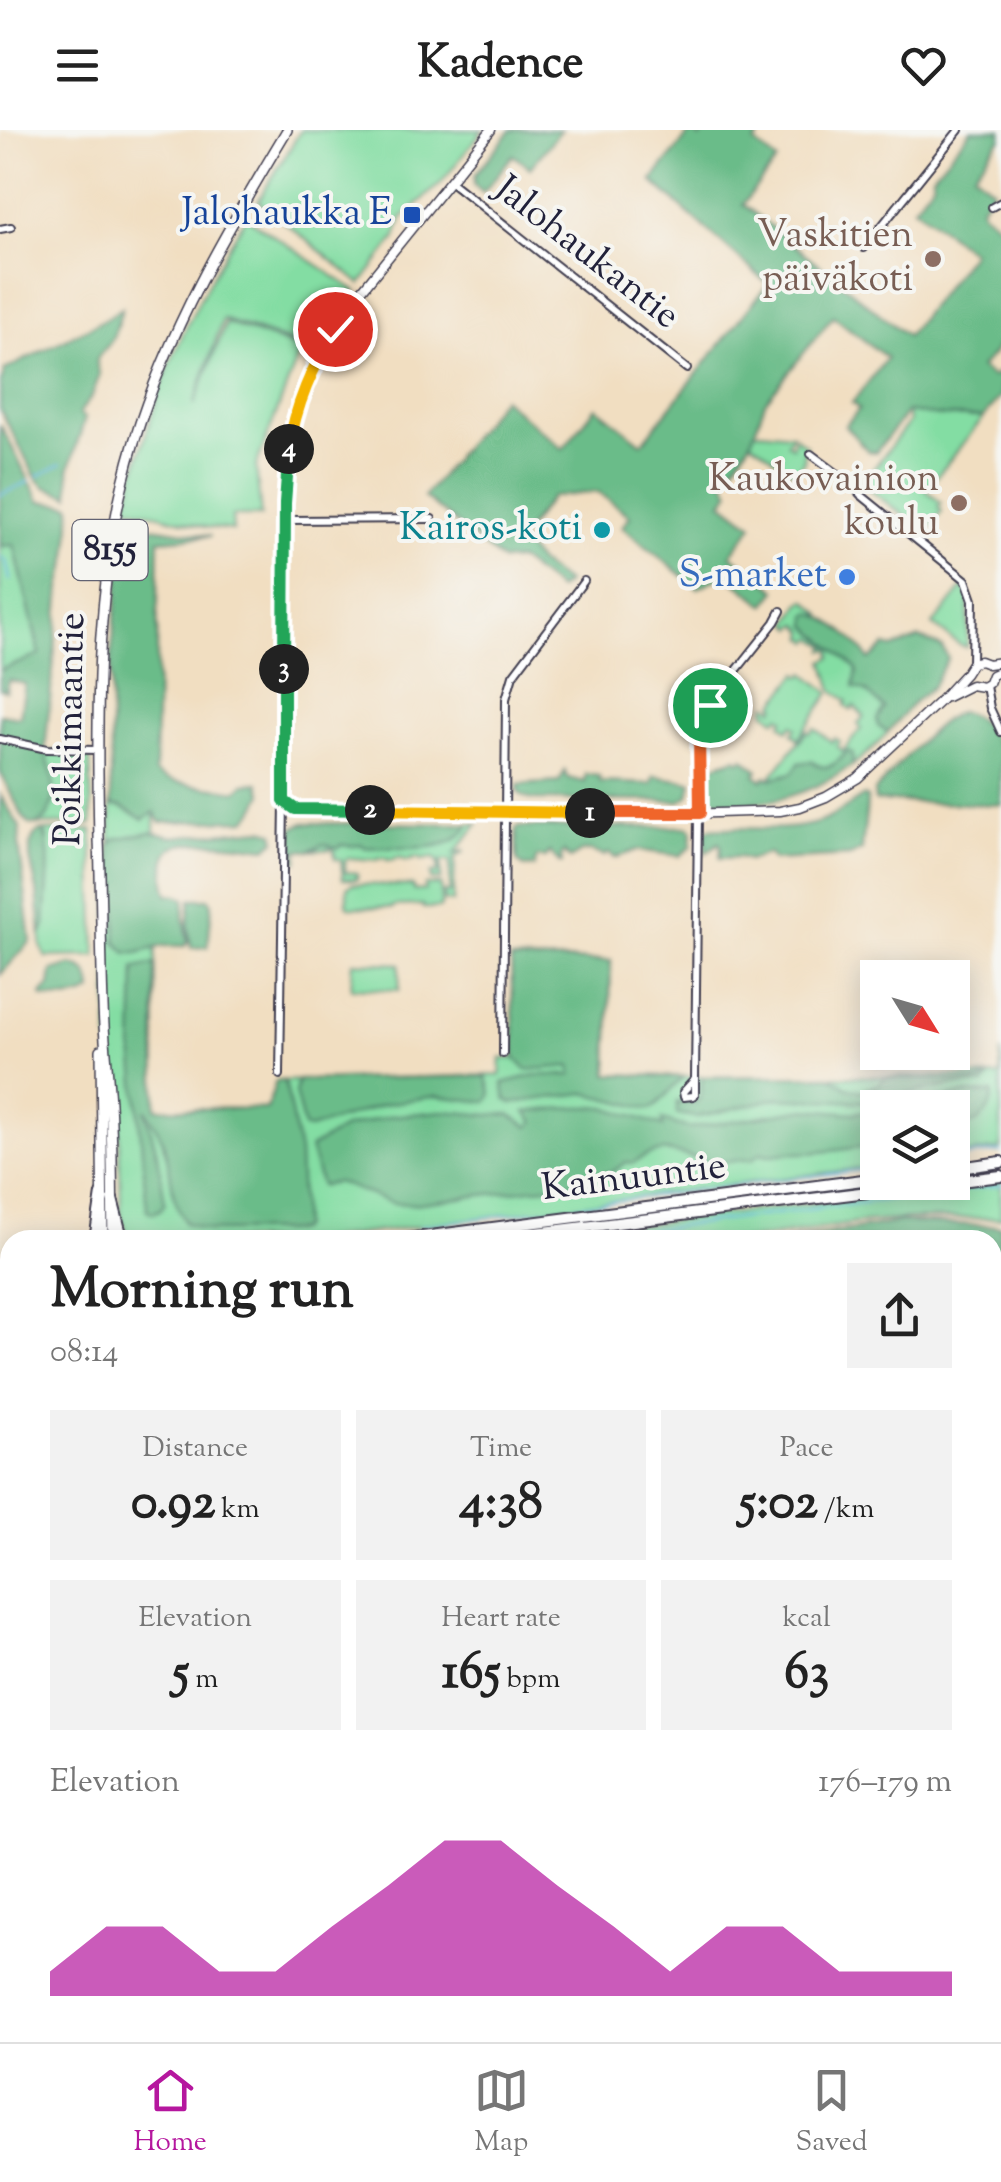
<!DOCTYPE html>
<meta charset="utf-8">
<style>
:root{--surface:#fff;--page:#f2f2f2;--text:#222;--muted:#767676;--line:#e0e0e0;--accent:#b5179e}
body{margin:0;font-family:"Sorts Mill Goudy",serif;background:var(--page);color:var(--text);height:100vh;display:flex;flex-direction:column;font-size:38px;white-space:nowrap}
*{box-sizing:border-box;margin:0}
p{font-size:32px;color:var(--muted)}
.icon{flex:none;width:55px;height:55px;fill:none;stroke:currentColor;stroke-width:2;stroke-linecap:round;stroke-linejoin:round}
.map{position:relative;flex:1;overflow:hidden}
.panel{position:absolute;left:0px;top:1100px;width:1002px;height:812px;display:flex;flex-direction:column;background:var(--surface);border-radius:30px 30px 0 0;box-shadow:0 5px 25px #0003}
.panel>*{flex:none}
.needle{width:65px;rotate:127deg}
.fabs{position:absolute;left:860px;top:830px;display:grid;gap:20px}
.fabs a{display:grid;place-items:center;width:110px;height:110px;border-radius:0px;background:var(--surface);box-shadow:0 5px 25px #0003;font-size:50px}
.pin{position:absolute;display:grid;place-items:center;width:85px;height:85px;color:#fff;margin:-42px;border:5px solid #fff;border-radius:50%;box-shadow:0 2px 10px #0007}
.km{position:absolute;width:50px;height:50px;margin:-25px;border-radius:50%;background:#222;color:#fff;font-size:28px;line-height:50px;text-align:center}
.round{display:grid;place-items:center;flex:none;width:105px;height:105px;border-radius:0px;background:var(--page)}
.summary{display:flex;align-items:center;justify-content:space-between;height:170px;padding:0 50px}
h1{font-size:55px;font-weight:700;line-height:75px}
.figures{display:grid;grid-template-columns:repeat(3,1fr);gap:15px;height:170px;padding:10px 50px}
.figures div{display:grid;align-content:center;border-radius:0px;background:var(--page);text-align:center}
.figures b{font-size:50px;font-weight:700}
.figures small{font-size:28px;font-weight:400}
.figures p{font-size:28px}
.chart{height:280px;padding:20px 50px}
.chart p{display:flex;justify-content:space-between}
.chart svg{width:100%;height:180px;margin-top:10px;fill:var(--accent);opacity:.7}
header{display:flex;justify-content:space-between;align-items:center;height:130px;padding:0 50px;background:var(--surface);font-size:45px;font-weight:700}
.menu{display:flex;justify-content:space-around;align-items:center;height:140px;border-top:2px solid var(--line);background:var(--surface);font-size:28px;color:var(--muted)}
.menu a{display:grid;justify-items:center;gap:5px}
.menu .current{color:var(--accent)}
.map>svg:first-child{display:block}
.green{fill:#83dda3;stroke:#52806f;stroke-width:2.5}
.forest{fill:#6abc89;stroke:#466f62;stroke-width:2.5}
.water{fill:#5db4da;stroke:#406b8a;stroke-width:2.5}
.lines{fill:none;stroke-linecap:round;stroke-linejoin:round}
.stream{stroke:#5db4da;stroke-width:2.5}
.minor-casing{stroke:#413e4f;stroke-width:10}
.tertiary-casing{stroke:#413e4f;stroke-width:11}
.primary-casing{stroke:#413e4f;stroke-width:12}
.trunk-casing{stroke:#413e4f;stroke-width:14}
.minor{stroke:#fff;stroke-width:6}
.tertiary{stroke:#fff;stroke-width:8}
.primary{stroke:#fff;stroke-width:9}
.trunk{stroke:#fff;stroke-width:10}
.split-1-casing{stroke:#fff;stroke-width:20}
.split-2-casing{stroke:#fff;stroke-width:20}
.split-3-casing{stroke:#fff;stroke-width:20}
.split-4-casing{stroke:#fff;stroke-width:20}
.split-5-casing{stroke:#fff;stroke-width:20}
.split-1{stroke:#f0652b;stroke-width:12}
.split-2{stroke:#f5b400;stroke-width:12}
.split-3{stroke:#22a559;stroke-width:12}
.split-4{stroke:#22a559;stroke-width:12}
.split-5{stroke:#f5b400;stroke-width:12}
.transit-dot{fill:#1a4fb4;stroke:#f6f6f2;stroke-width:4}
.education-dot{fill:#8d6e63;stroke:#f6f6f2;stroke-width:4}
.culture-dot{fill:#0f9aa8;stroke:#f6f6f2;stroke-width:4}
.shop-dot{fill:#3f7fe0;stroke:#f6f6f2;stroke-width:4}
.labels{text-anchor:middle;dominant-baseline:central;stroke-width:8;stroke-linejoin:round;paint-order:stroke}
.shield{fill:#f6f6f2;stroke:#626272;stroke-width:2.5}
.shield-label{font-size:35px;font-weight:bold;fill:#22223b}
.transit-label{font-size:38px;fill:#164399;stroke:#f6f6f2;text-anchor:end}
.education-label{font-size:38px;fill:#785e54;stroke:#f6f6f2;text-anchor:end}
.street-label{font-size:38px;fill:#22223b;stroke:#f6f6f2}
.culture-label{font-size:38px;fill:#0d838f;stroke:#f6f6f2;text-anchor:end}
.shop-label{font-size:38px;fill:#366cbe;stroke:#f6f6f2;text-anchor:end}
</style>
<header><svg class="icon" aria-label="menu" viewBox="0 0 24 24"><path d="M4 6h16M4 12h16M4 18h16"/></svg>Kadence<svg class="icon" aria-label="heart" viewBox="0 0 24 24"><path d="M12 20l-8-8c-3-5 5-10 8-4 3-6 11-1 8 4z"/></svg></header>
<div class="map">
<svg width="1001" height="1912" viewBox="0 0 1001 1912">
<rect width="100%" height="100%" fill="#f6f6f2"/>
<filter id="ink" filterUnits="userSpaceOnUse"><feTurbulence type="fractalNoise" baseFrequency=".01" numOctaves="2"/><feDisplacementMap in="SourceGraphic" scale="20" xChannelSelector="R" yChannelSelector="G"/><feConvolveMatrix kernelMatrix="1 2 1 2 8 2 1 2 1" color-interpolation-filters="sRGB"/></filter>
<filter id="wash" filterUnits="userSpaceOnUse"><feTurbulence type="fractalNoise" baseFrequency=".0048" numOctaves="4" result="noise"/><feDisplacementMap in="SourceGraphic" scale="40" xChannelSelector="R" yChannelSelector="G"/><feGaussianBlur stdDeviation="2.25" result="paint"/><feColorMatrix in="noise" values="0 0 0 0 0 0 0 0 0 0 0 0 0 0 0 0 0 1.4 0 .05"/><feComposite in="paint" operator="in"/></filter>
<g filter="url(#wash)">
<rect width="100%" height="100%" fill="#f1dec1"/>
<!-- green -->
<g class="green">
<path d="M301 0H483L441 53 402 88 396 108 361 154 258 71Z"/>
<path d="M246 87 356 161 329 194 315 221 223 189 194 275 226 193 301 219 256 336 261 386H232L233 400 205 397 126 376C137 335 147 295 162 255 183 197 214 141 246 87Z"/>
<path d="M908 282 942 286 984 287 926 360 941 373 938 377 942 381 928 400 930 403 928 404 862 354 909 292Z"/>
<path d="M760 301 792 304 787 313 792 316 795 307 807 316 804 322V331L794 343 751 311 754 302Z"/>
<path d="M14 414 40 526 0 540V416Z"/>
<path d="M965 455 969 471 967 517 960 515 933 495Z"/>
<path d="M806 470 822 484V487L819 485 808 496 858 539 866 561 885 578 878 596 888 602 872 619 853 635 852 624 826 638 817 636 769 649 807 601 810 603 814 598 832 612 835 608 840 612 837 616 843 621 861 599 858 594 864 586 854 576 851 580 845 575 847 571 833 560 824 531 832 527 831 519 825 520 827 516 814 508 811 512 805 507 806 501 799 494 794 498 789 493 800 474Z"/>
<path d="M798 543 802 546 805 543 830 563 798 609 792 603 796 598 792 595 788 600 781 594 784 589 780 586 776 590 766 582 765 578 767 574 774 579 776 575 774 574Z"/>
<path d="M45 621 82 623 90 628 92 694 37 695 46 689 53 648Z"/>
<path d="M111 675 122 677 143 688 155 682 156 978 267 979 276 951 500 945 501 929 515 928 511 830 611 831 608 944 683 947 1000 946 1001 922V1019L953 1026 952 978H878L877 1036 316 1110H130L121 1088 119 996 109 911 108 831Z"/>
<path d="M468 694H478L455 723 465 721 455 728 453 772 444 771V762H450V731H441V750H431V743H438V731L433 728 421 730V728H412V730H404L403 728H395L394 730H387L386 728H378L377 730 349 728 345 731V742L357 743V749H343L341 730 335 729 334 719 308 721 324 714 338 718 342 715 353 716 361 714 366 718 382 717 469 696Z"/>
<path d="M92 700 96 826 46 827 41 816V805L45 795 47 707 44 701Z"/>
<path d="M352 754 413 756 414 761 425 760V755H441V776L439 778H423V775L393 776V778L349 777 347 775V758Z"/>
<path d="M353 832 400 834 399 860 351 858Z"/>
<path d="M1001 1049V1088L908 1089 865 1092 746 1110H520Z"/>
</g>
<!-- forest -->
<g class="forest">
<path d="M511 0H561L530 38 513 25 483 63 474 55 475 45Z"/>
<path d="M692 0 700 8 706 0H765L755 13 777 31 743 74 907 206 972 122 914 77 933 52V45L971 0H1001V8L974 43 993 59 981 76 982 81 1001 97V209L994 223 980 238 992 247 1001 241V266L984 287 942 286 907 282 876 322 868 321 845 296 859 279 852 273 887 228 833 186 765 272 751 311 725 350 730 362 723 372 753 395 731 425 777 460 765 475 725 444 698 458 622 397 630 386 598 362 551 367 519 410 539 433 566 453 558 460 519 430 502 431 424 367 502 268 563 319 596 277 642 313 768 154 652 51Z"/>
<path d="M122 178C119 189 116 204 110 213 100 226 92 226 100 244L92 266 80 282 81 286 85 288 69 340 70 366 45 357 36 348 0 279V255L5 240 105 189Z"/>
<path d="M0 294 40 371 71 375C72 404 69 430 61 458L45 621 53 648 54 670 46 689 37 695 29 694 23 687 0 642V584L20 587 25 554 8 550 6 561 0 559V540L40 525 14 415 0 416Z"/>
<path d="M125 393 211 406 159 410 155 643C174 656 214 657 237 661L244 654 259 653 263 664 254 681 246 690 160 692 155 682 143 689 122 677 111 675V527Z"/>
<path d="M811 483C830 487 860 513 869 530L885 516 892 518 920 508 942 517 948 528 932 557 914 572 888 602 878 596 877 589 884 578 866 561 854 557 857 539 808 496V485Z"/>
<path d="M959 582C982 585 991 602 1001 622V675L875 671 874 662C893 642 935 590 959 582Z"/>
<path d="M847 621 852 623 853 635C813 663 760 682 710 669V637L736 628 740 631 743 628 758 640 755 644 762 650 766 646 769 649 791 644 799 633 812 631C826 644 837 634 847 621Z"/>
<path d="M565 641 568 648 585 652 586 644 599 646 600 652 652 654 654 646 692 652 689 666 680 671 532 670 523 667 518 662V655L559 652Z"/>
<path d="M0 665 20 697 19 714 31 811 0 845Z"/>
<path d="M864 666 867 668C867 686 863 702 862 720L850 726 773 730 769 723 749 730 739 727 720 728 721 716 719 713 705 723V703L708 699C743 695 779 703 813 694 832 689 848 676 864 666Z"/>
<path d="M304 693 468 694 469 695C464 702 458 709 450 712 425 722 392 716 366 718L361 714 353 716 342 715 338 718 324 714 308 721 298 720V731L293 733V698Z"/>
<path d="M519 697H689L692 701 691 717 680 726 637 720 615 728 609 723 604 726 591 721H583L570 729 564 722 561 726 562 733H559L550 722 546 728 537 727 534 737H524L517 731 516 699Z"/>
<path d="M262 699 274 702 276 710 267 718C247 716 188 707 172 718 165 723 165 733 165 740 164 749 165 756 168 764L178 765 185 769 184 785 188 812 185 816H163L137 823H127L116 812 117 776 109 715 115 709 151 702 173 707Z"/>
<path d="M40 701H44C53 726 46 768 45 795L41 805 37 760 30 729V715L34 706Z"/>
<path d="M191 769H209L212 774 208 817 191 818 188 795Z"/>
<path d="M511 830 611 831 608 944 683 947 656 976 650 979 585 963 512 973 506 969 503 953 535 945H572L571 936 526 940 515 928Z"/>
<path d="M155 834 156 978 267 979 276 951H285L299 1022 302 1097 298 1101H210L185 1093C170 1066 173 1050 166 1023 162 1007 154 992 145 979L158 1026 165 1073 161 1079 153 1083 147 1080 133 918 135 838Z"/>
<path d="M72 835C87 838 91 846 92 861 81 870 57 870 43 867L42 864 50 856 52 841Z"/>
<path d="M486 946C489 955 495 965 486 972L436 966 385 974 310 999 304 998 295 963 298 950Z"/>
<path d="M830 946 847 957 862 961 868 957 878 955 884 948 974 951 989 948 984 954 948 956 862 972 778 968 697 987 677 984V972L690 974 698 971 701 964 702 947Z"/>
<path d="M993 963C991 986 976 998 953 996L952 978 896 977 964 964Z"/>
<path d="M577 977H605L663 996 662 990 689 998 807 979 853 983 877 980V1015C850 1018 821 1024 794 1023 781 1022 774 1028 761 1023L751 1030C738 1028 726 1035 711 1032 676 1026 668 1011 633 1033L626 1032 614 1041 597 1045 591 1051 413 1074 392 1073 337 1052 321 1056 310 1018 344 998 391 986 442 981 489 985 510 984 529 997 534 992 526 982Z"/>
<path d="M899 1092 1001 1096V1161H993L992 1110H786Z"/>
<path d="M992 1174H1001V1422L992 1417Z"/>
<path d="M0 1225 10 1249V1364L0 1366Z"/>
<path d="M0 1468H10V1632L0 1624Z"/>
</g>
<!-- water -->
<path class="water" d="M220 1903V1902L413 1903 394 1912H221Z"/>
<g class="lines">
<!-- stream -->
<g class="stream">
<path d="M38 346 61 334"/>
<path d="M0 365 30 351"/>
<path d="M0 427 6 431 10 450"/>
<path d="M952 1028 1001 1022"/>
<path d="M420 1096 878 1038"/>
<path d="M572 1110 1001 1055"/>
<path d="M992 1128H1001"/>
<path d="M0 1339 10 1342"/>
</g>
</g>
</g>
<g filter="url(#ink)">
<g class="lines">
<!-- minor casing -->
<g class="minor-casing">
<g id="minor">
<path d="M451 52 687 239"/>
<path d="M992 77 1001 72"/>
<path d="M0 99 11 97"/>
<path d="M864 118 959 0"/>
<path d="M811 324 850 353 861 365 966 450 973 470 972 533"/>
<path d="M285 390 432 389"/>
<path d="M986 556 990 578 1001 602"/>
<path d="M0 609 47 619 97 620"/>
<path d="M503 924 506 569 513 545 584 451"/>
<path d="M280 945 284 671"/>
<path d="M695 949V964L693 966 684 967 683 962 695 949 699 598 709 575 775 492 781 481"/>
<path d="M992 1536 1001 1540"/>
<path d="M992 1735 1001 1731"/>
<path d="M593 1911 594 1912"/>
<path d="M815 1912 819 1905H835"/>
</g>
</g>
<!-- tertiary casing -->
<g class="tertiary-casing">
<g id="tertiary">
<path d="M491 0 362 160 335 199 315 233 300 271 291 302 286 336 284 671 295 679 684 684 780 681 800 677 826 667 858 648 939 572 965 544 972 533 980 531 988 534 1001 532"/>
<path d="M947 567 971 555 983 557 989 553 992 545 1001 541"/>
</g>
</g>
<!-- primary casing -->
<g class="primary-casing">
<g id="primary">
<path d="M101 920 103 1110"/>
<path d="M113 1110C112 1065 113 1019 110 974 108 941 104 908 103 876 101 820 101 765 99 709 96 575 95 441 134 312 168 200 227 100 287 0"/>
<path d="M102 1902 104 1912"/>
</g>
</g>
<!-- trunk casing -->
<g class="trunk-casing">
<g id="trunk">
<path d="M952 1039 1001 1032"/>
<path d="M952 1052 1001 1046"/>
<path d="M112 1069 120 1100 125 1110"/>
<path d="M95 1110 102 1064"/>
<path d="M399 1110 878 1048"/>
<path d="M480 1110 948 1052"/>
<path d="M0 1137 10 1136"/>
<path d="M0 1151 10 1152"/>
</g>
</g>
<!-- minor -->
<use href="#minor" class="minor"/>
<!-- tertiary -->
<use href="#tertiary" class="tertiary"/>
<!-- primary -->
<use href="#primary" class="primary"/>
<!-- trunk -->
<use href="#trunk" class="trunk"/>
</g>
</g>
<g class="lines" filter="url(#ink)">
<!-- split-1 casing -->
<g class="split-1-casing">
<path id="split-1" d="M590 683H700L699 598 710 575"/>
</g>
<!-- split-2 casing -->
<g class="split-2-casing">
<path id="split-2" d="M370 680 590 683"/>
</g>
<!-- split-3 casing -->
<g class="split-3-casing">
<path id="split-3" d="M284 539V671L295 679 370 680"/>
</g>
<!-- split-4 casing -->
<g class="split-4-casing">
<path id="split-4" d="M284 539 285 373 289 319"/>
</g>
<!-- split-5 casing -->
<g class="split-5-casing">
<path id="split-5" d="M289 319C295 275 313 237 335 199"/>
</g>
<!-- split-1 -->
<use href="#split-1" class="split-1"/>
<!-- split-2 -->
<use href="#split-2" class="split-2"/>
<!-- split-3 -->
<use href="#split-3" class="split-3"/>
<!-- split-4 -->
<use href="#split-4" class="split-4"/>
<!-- split-5 -->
<use href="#split-5" class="split-5"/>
</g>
<!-- markers -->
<rect class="transit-dot" x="402" y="75" width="20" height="20" rx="5"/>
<g class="education-dot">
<circle cx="933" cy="129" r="10"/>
<circle cx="959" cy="373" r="10"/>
</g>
<circle class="culture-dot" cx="602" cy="400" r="10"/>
<circle class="shop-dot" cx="847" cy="447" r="10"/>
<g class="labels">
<!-- shield labels -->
<rect class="shield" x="72.5" y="390" width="75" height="60" rx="8"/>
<g class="shield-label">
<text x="110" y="420">8155</text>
</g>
<!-- transit labels -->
<g class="transit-label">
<text x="392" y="85">Jalohaukka E</text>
</g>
<!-- education labels -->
<g class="education-label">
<text x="913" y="107">Vaskitien<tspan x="913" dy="44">päiväkoti</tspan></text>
<text x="939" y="351">Kaukovainion<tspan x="939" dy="44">koulu</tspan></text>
</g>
<!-- street labels -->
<g class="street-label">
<text transform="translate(586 124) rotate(38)">Jalohaukantie</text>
<text transform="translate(72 599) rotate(-89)">Poikkimaantie</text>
<text transform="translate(634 1049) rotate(-7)">Kainuuntie</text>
</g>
<!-- culture labels -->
<g class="culture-label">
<text x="582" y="400">Kairos-koti</text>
</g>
<!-- shop labels -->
<g class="shop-label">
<text x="827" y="447">S-market</text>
</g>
</g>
</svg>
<div class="fabs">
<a><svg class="needle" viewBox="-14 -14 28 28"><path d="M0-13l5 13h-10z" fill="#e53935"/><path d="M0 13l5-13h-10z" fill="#767676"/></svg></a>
<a><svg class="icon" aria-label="layers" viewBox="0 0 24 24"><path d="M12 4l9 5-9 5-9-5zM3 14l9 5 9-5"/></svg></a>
</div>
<div class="pin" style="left:710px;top:575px;background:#1e9e55"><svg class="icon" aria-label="arrive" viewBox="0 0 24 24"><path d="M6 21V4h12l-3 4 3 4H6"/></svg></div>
<div class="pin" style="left:335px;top:199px;background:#d93025"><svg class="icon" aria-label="check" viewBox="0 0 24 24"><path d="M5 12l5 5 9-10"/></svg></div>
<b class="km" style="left:590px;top:683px">1</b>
<b class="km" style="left:370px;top:680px">2</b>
<b class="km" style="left:284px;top:539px">3</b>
<b class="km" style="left:289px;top:319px">4</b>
<section class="panel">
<div class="summary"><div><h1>Morning run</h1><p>08:14</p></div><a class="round"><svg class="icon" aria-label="share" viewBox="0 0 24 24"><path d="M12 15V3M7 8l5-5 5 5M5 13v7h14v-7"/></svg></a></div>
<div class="figures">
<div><p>Distance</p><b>0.92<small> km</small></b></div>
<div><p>Time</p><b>4:38</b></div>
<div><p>Pace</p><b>5:02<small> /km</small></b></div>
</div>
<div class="figures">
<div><p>Elevation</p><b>5<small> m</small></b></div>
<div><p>Heart rate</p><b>165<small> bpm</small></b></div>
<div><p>kcal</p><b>63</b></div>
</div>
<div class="chart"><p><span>Elevation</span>176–179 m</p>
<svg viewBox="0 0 160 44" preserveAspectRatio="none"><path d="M0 44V38L10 27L20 27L30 38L40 38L50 27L60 17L70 6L80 6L90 17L100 27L110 38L120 27L130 27L140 38L150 38L160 38V44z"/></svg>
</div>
</section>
</div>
<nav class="menu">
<a class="current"><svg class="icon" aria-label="home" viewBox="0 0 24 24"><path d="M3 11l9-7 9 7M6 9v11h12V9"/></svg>Home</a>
<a><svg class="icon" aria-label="map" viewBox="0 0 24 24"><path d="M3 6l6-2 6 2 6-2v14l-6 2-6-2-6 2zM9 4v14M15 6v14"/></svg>Map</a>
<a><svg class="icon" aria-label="saved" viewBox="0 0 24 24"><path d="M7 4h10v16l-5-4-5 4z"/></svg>Saved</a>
</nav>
